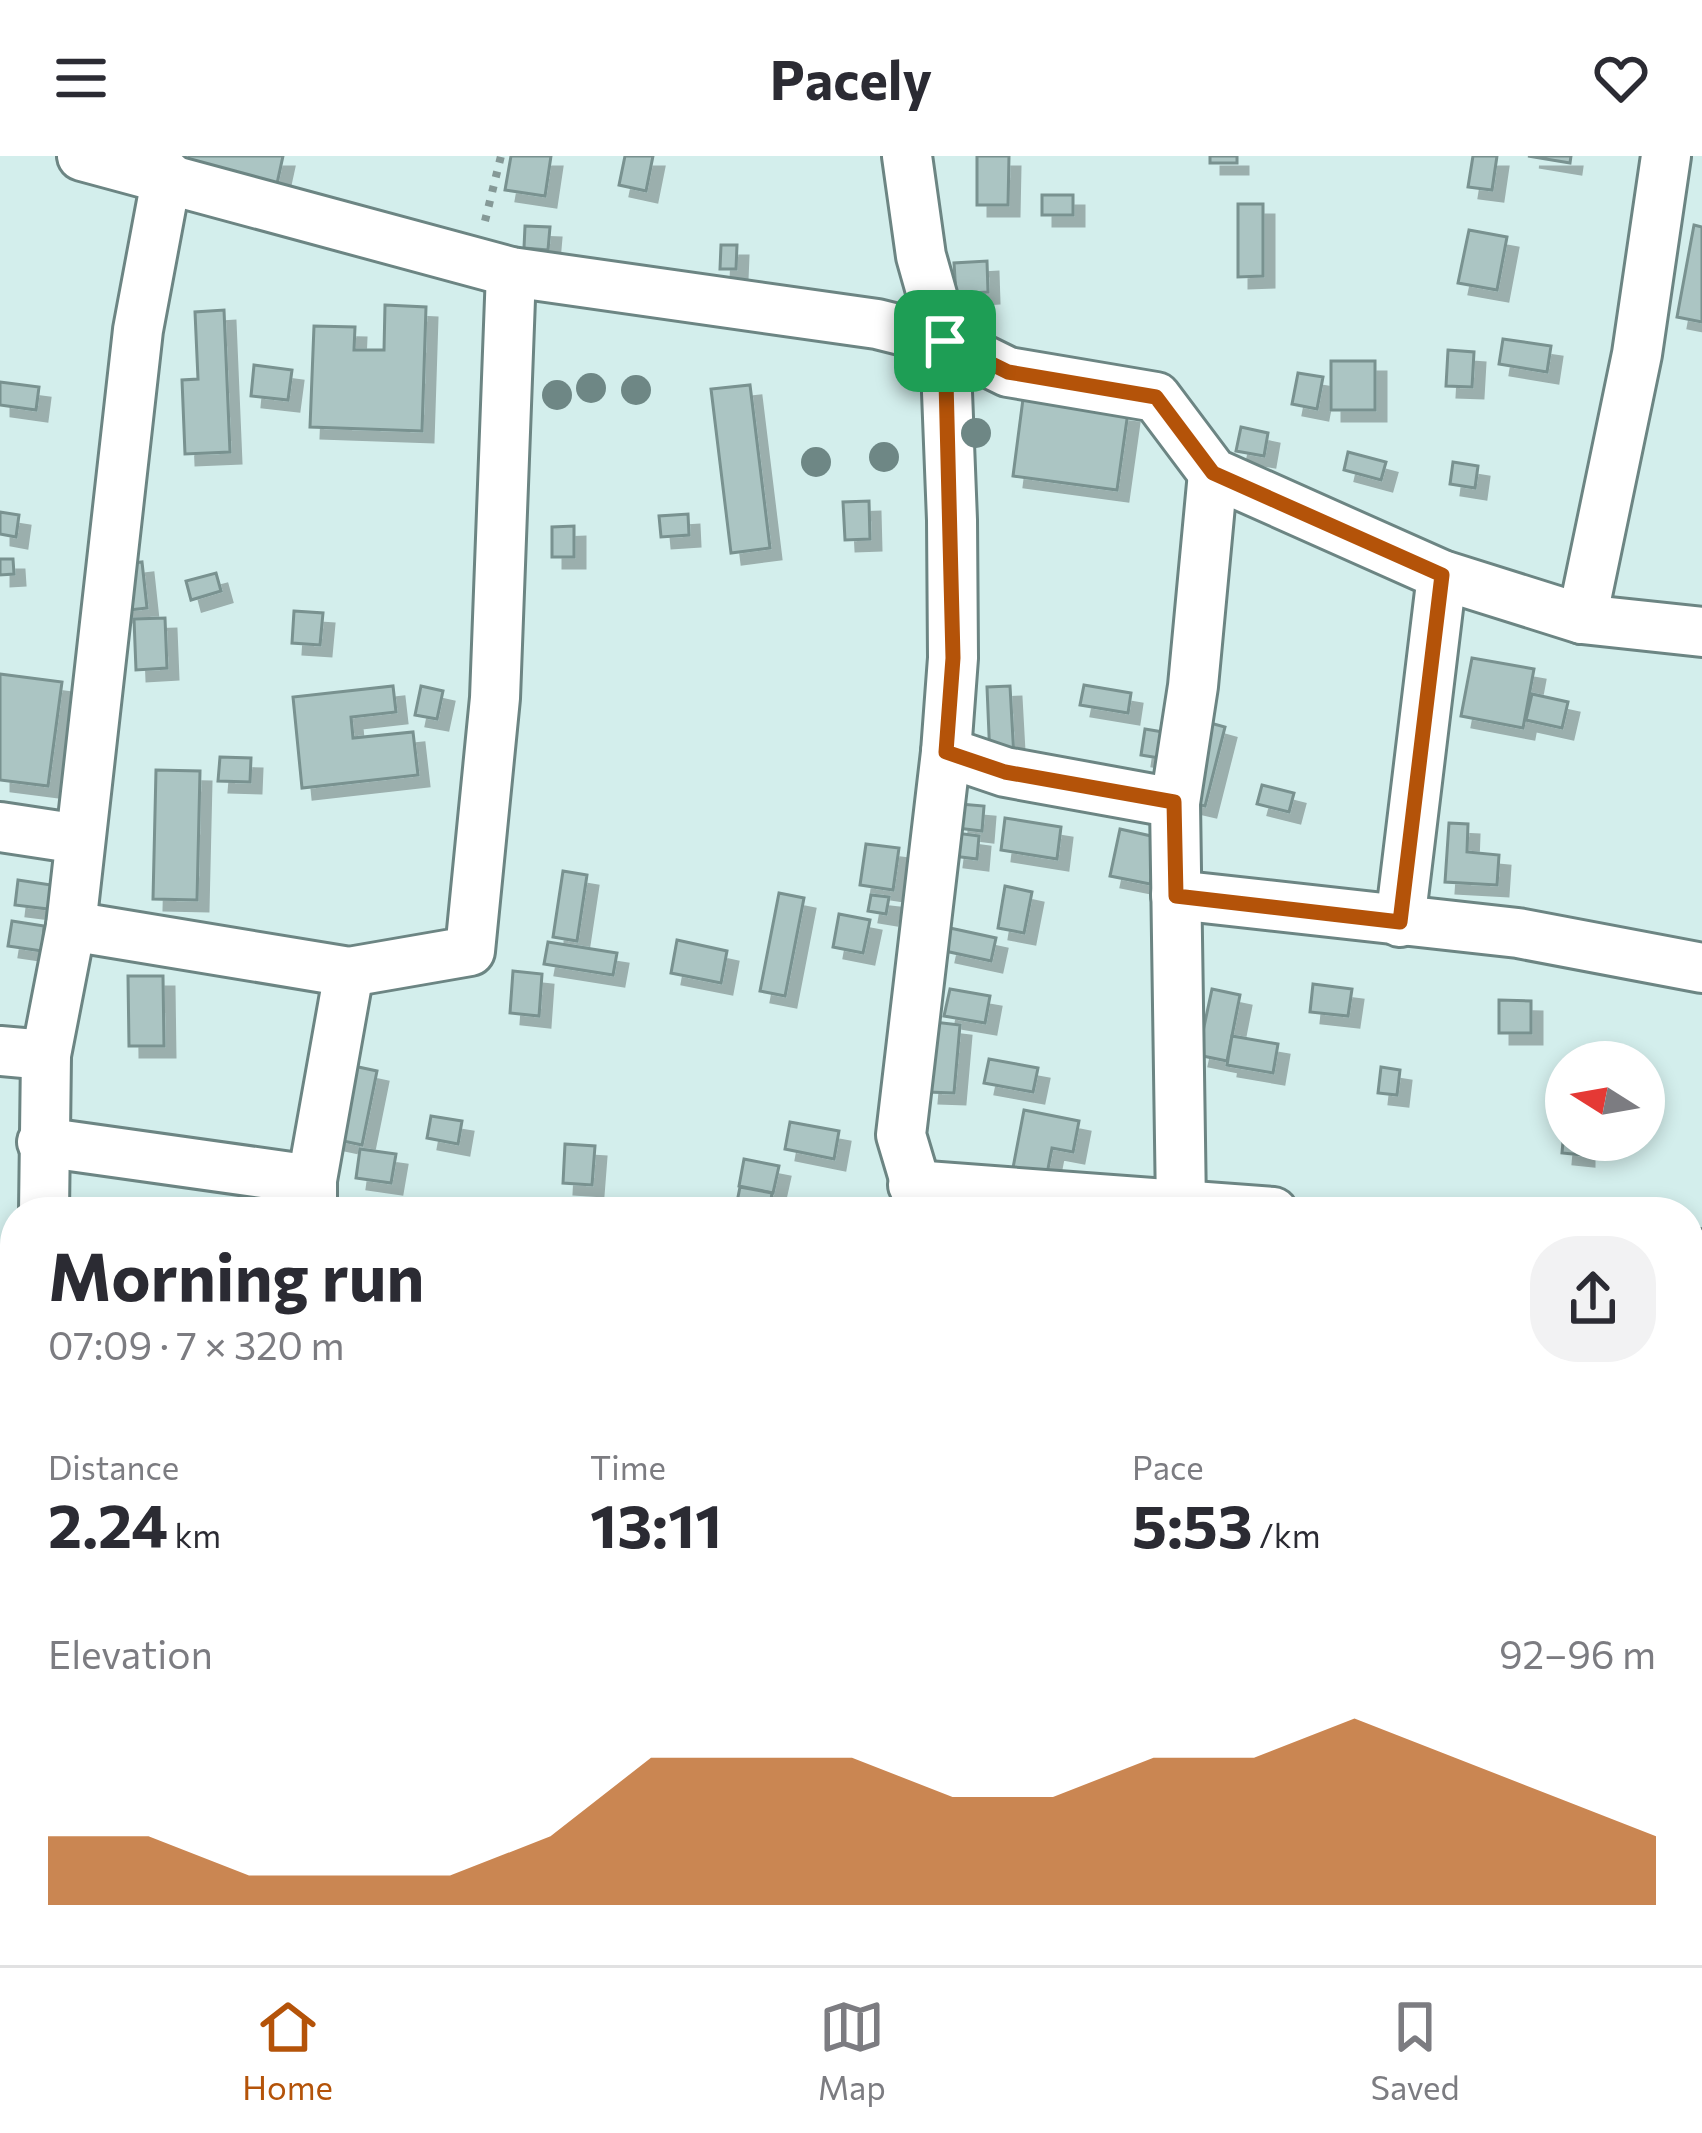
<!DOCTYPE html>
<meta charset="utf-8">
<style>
:root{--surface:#fff;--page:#f2f2f3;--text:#2b2b33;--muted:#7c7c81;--line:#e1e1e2;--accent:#b45309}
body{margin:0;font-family:Commissioner,sans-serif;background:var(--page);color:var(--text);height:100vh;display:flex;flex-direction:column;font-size:45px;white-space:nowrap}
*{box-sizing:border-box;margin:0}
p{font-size:39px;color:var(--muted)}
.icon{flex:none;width:66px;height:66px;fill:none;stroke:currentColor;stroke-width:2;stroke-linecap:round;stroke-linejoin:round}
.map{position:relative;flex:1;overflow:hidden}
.details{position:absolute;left:0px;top:1041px;width:1704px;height:768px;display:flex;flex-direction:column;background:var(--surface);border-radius:48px 48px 0 0;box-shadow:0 6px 18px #0003}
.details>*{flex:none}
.needle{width:78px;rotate:281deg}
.fabs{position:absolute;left:1545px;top:885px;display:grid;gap:24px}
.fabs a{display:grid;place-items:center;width:120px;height:120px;border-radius:50%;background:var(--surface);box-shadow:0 6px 18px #0003;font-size:60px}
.pin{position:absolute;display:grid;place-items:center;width:102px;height:102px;color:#fff;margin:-51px;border-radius:24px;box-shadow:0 6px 18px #0006}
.round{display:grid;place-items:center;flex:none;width:126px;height:126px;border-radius:48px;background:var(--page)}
.head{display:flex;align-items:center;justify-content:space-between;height:204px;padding:0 48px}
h1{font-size:66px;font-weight:700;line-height:90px}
.stats{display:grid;grid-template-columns:repeat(3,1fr);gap:18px;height:204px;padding:12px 48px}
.stats div{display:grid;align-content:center}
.stats b{font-size:60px;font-weight:700}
.stats small{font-size:33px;font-weight:400}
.stats p{font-size:33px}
.chart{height:336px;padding:24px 48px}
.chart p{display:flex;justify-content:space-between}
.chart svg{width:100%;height:216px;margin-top:12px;fill:var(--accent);opacity:.7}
header{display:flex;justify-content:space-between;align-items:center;height:156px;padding:0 48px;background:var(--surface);font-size:54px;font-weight:700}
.tab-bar{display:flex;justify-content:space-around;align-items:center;height:168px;border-top:3px solid var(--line);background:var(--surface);font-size:33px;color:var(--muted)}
.tab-bar a{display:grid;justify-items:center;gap:6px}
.tab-bar .active{color:var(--accent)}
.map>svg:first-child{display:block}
.building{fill:#abc5c3;stroke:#799290;stroke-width:3;filter:url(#shadow)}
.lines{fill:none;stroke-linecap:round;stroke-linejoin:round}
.minor-casing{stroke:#6c8583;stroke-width:54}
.path{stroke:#859997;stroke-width:8;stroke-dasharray:6 9;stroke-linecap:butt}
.minor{stroke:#fff;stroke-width:48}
.tree{fill:#6e8785}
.route-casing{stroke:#fff;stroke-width:24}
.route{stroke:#b45309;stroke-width:15}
</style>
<header><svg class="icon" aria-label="menu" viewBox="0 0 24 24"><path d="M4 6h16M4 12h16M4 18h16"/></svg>Pacely<svg class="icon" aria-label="heart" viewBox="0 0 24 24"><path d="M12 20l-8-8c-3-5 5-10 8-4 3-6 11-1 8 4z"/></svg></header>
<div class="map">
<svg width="1702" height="1809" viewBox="0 0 1702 1809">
<defs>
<filter id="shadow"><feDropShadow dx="11" dy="11" stdDeviation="0" flood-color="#0004"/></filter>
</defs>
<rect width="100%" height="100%" fill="#d3eeec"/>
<!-- building -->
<g class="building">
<path d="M189 0H283L276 32 186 13Z"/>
<path d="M511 0H551L545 40 505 34Z"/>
<path d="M625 0H653L646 35 619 29Z"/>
<path d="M977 0H1009L1008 49H977Z"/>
<rect x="1210" y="0" width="27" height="7"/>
<path d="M1473 0H1497L1492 34 1468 31Z"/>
<path d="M1528 0H1571L1570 7Z"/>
<rect x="1042" y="39" width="31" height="20"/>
<path d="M1238 48H1263V120L1238 121Z"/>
<path d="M1694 69 1702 71V166L1677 161Z"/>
<path d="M525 70 550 71 548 94 524 92Z"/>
<path d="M1469 74 1507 81 1497 134 1458 127Z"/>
<path d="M721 89H737L736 113H720Z"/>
<path d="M987 105 988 136 956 138 954 107Z"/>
<path d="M385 149 426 151 422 275 310 271 314 170 355 171 354 194H384Z"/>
<path d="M224 154 230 296 185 298 182 224 198 223 195 156Z"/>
<path d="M1503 183 1551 190 1547 216 1499 208Z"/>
<path d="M1448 194 1474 196 1472 231 1446 230Z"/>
<rect x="1331" y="205" width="44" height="49"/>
<path d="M254 209 292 214 288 244 251 240Z"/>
<path d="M1298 217 1323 221 1317 253 1292 248Z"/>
<path d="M0 226 39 231 36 254 0 249Z"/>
<path d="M750 229 770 392 731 397 711 233Z"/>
<path d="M1023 243 1128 256 1117 334 1013 320Z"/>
<path d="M1241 271 1268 277 1264 300 1236 295Z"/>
<path d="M1348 296 1386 306 1381 324 1344 314Z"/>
<path d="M1453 306 1478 310 1475 332 1450 328Z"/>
<path d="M869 345 870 383 845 384 843 346Z"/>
<path d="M0 356 19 359 16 381 0 378Z"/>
<path d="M688 358 689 379 661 381 659 360Z"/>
<path d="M574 370V401H552V371Z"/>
<path d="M0 403H13L14 418 0 419Z"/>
<path d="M142 406 147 452 120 455 115 409Z"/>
<path d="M216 417 221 435 191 444 186 425Z"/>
<path d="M294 455 323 457 320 489 292 487Z"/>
<path d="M165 462 167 512 136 514 134 463Z"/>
<path d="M1472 502 1534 513 1523 572 1461 560Z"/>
<path d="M0 518 62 526 48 630 0 624Z"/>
<path d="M1084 529 1131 537 1128 557 1080 549Z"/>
<path d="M393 530 396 556 351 561 353 582 413 576 418 619 302 632 293 541Z"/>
<path d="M421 530 443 535 437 563 415 559Z"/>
<path d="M1010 530 1014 602 990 603 987 531Z"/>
<path d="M1532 538 1568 546 1562 572 1526 564Z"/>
<path d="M1203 565 1225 571 1205 650 1183 645Z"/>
<path d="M1145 573 1169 577 1165 603 1141 599Z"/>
<path d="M220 601 251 602 250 626 218 625Z"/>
<path d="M156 614 200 615 197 744 153 743Z"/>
<path d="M1262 629 1294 637 1289 656 1257 648Z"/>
<path d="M960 648 984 650 982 675 957 672Z"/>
<path d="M1005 662 1061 671 1057 703 1001 694Z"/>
<path d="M1449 667 1468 668 1467 696 1499 699 1497 729 1445 726Z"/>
<path d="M1120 673 1160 682 1150 728 1110 720Z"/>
<path d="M956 677 979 680 977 703 953 700Z"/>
<path d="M866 688 899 692 893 734 860 729Z"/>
<path d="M563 715 587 719 577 785 553 781Z"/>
<path d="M18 724 51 729 48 753 15 749Z"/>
<path d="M1005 730 1032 736 1024 777 998 772Z"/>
<path d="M779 737 804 742 785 840 760 835Z"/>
<path d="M871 739 889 741 886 758 868 755Z"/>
<path d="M839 758 870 764 863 797 833 791Z"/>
<path d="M12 765 44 770 42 795 8 790Z"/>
<path d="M950 772 996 782 991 805 945 795Z"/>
<path d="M677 784 727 795 721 827 671 817Z"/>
<path d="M548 786 617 797 613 819 544 808Z"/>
<path d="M513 815 542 818 539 860 510 857Z"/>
<path d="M128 820H163L164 890H129Z"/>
<path d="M1313 828 1352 833 1348 860 1310 856Z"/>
<path d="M950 833 990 840 985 867 944 860Z"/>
<path d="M1212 833 1240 839 1227 905 1198 899Z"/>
<path d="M1499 844 1531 845V877H1499Z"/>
<path d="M934 866 960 869 954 937 928 936Z"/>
<path d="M1232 880 1278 888 1273 917 1227 909Z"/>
<path d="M989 903 1038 912 1033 936 984 927Z"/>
<path d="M349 909 377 915 362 989 334 983Z"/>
<path d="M1381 911 1400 914 1397 939 1378 937Z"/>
<path d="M1024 954 1079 965 1073 996 1052 992 1046 1023 1012 1017Z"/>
<path d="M431 960 462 965 458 988 427 982Z"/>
<path d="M1565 963 1566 984H1583V999L1562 997Z"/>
<path d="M790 966 839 975 834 1003 785 993Z"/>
<path d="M565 988 595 990 592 1029 563 1027Z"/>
<path d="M360 993 396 998 391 1027 356 1022Z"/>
<path d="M744 1003 779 1010 773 1037 739 1030Z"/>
<path d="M740 1031 772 1037 769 1056H735Z"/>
<path d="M1689 1158 1701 1159 1699 1182 1689 1181Z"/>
<path d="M1 1582 15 1583V1603L0 1602Z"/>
<path d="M1689 1705 1702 1706V1738L1689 1737Z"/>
<path d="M813 1794H851L848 1809H813Z"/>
</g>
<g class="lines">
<!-- minor casing -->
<g class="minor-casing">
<g id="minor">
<path d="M82 0 511 116 877 168 945 185 1008 216 1156 241 1213 317 1442 419 1582 463 1702 476"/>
<path d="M907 0 921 100 945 185 952 364 953 502 946 596 901 979 924 1056"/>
<path d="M1582 463 1637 198 1666 0"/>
<path d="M946 596 1005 616 1175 647"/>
<path d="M0 671 79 683"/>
<path d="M1176 739 1518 777 1702 812"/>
<path d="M1400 766 1442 419"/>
<path d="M71 770 349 816 470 795 495 542 511 116"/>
<path d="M0 895 46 899"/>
<path d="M42 986 312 1024"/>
<path d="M913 1029 1273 1056"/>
<path d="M1181 1051 1175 647 1193 530 1213 317"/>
<path d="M44 1056 46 899 71 770 138 174 167 19"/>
<path d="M312 1056V1024L349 816"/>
<path d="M1689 1096 1702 1099"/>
<path d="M1689 1321 1702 1324"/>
<path d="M0 1379 15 1378"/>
<path d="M0 1764 15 1762"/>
<path d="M522 1794 525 1809"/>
<path d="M782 1794 783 1809"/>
<path d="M985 1794 986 1809"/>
<path d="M108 1809 113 1794"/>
<path d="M1103 1809H1149"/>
<path d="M1273 1809 1275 1794"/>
</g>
</g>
<!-- path -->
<path class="path" d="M485 65 501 0"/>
<!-- minor -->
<use href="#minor" class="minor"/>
</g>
<!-- trees -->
<g class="tree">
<circle cx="591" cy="232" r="15"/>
<circle cx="636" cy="234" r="15"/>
<circle cx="557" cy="239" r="15"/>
<circle cx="976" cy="277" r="15"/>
<circle cx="884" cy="301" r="15"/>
<circle cx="816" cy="306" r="15"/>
</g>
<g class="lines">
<!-- route casing -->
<g class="route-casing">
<path id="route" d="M945 185 1008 216 1156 241 1213 317 1442 419 1400 766 1176 740 1174 646 1005 616 946 596 953 502Z"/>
</g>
<!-- route -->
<use href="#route" class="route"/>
</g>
</svg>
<div class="fabs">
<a><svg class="needle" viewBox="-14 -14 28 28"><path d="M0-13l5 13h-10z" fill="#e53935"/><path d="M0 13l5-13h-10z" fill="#7c7c81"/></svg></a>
</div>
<div class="pin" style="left:945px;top:185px;background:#1e9e55"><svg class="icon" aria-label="arrive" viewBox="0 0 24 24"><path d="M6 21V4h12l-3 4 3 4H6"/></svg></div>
<section class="details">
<div class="head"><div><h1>Morning run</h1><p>07:09 · 7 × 320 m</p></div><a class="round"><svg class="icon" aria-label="share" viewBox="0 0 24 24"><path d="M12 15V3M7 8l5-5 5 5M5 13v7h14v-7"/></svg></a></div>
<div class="stats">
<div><p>Distance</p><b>2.24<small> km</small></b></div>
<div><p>Time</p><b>13:11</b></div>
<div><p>Pace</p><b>5:53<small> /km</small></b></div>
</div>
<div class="chart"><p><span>Elevation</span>92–96 m</p>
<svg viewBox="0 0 160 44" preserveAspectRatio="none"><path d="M0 44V30L10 30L20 38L30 38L40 38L50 30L60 14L70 14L80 14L90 22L100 22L110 14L120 14L130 6L140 14L150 22L160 30V44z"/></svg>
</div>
</section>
</div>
<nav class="tab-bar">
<a class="active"><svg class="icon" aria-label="home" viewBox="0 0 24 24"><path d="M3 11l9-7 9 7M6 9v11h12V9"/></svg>Home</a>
<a><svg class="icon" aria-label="map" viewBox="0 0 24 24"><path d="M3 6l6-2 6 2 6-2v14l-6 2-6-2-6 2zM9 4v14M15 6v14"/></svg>Map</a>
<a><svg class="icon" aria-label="saved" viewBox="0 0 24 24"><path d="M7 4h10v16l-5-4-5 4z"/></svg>Saved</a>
</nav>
